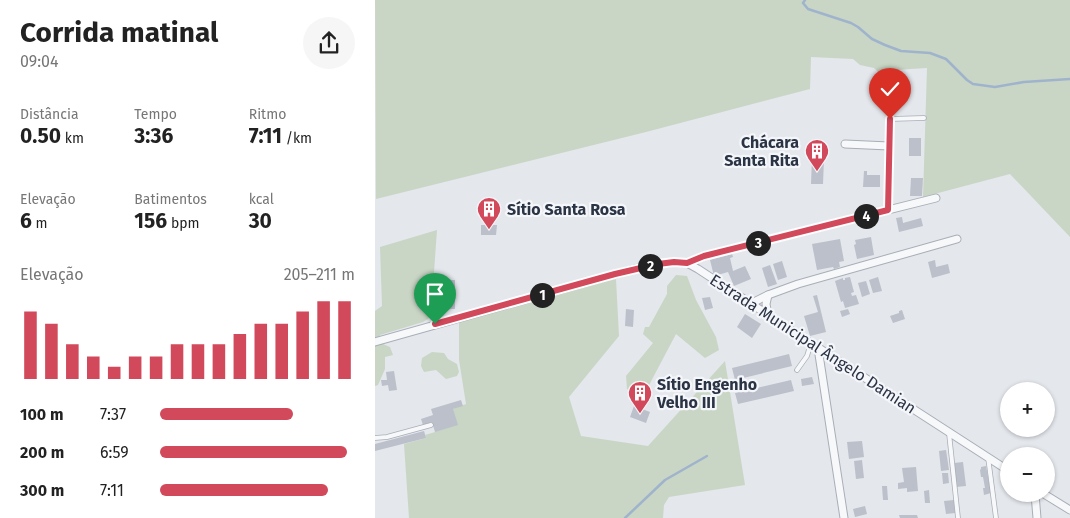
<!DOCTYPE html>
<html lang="pt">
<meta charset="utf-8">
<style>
:root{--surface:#fff;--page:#f6f6f6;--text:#222;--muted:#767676;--accent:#d1495b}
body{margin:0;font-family:"Fira Sans",sans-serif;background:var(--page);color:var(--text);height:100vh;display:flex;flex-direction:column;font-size:19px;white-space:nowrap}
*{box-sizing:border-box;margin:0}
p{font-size:16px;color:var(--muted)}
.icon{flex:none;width:28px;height:28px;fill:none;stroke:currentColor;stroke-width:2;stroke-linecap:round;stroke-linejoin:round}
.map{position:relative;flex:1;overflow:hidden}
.sheet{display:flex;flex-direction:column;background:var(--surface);width:375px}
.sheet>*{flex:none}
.controls{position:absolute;left:625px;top:382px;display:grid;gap:10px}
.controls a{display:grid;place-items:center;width:55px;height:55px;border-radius:50%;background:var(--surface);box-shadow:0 1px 4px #0004;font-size:25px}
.pin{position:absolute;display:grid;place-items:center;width:42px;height:42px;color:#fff;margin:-51px -21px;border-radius:50% 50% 50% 0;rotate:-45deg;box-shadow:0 0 5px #0007}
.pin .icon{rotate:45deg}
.km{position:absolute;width:25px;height:25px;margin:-12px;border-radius:50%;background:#222;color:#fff;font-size:14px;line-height:25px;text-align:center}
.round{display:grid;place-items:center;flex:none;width:52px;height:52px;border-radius:26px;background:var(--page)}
.head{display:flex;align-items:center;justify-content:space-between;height:85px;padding:0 20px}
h1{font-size:28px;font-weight:700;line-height:38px}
.stats{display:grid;grid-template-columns:repeat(3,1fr);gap:8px;height:85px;padding:5px 20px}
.stats div{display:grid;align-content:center}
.stats b{font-size:21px;font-weight:700}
.stats small{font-size:14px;font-weight:400}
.stats p{font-size:14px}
.chart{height:140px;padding:10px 20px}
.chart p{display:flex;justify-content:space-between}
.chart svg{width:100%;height:90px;margin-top:5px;stroke:var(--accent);stroke-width:6}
ul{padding:0 20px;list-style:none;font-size:16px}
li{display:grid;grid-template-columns:80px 60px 1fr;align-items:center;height:38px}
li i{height:12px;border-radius:6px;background:var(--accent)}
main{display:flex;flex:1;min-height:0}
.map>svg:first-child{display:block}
.green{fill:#c9d6c5}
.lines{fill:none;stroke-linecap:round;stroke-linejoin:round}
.stream{stroke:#9fb4cc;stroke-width:2.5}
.building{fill:#bbc0ca}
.service-casing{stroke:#a9aeb7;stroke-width:5.5}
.minor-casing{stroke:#a9aeb7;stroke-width:9}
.service{stroke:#f7f8fa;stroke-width:4}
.minor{stroke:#f7f8fa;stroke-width:7}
.route-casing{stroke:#fff;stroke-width:10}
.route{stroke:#d1495b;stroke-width:6}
.labels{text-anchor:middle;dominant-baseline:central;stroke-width:4.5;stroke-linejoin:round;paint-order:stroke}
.poi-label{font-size:16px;font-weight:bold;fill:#2b3445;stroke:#f4f6f9;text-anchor:start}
.street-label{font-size:16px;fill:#2b3445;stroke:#f4f6f9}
</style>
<main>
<section class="sheet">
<div class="head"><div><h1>Corrida matinal</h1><p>09:04</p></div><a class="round"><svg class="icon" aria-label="share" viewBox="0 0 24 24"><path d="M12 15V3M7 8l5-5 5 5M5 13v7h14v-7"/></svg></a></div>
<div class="stats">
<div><p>Distância</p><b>0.50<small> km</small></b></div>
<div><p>Tempo</p><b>3:36</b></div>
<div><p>Ritmo</p><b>7:11<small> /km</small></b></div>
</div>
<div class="stats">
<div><p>Elevação</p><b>6<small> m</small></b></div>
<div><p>Batimentos</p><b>156<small> bpm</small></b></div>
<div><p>kcal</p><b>30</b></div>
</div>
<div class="chart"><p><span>Elevação</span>205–211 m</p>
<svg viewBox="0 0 160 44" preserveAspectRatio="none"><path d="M5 44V11M15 44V17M25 44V27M35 44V33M45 44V38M55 44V33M65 44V33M75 44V27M85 44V27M95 44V27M105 44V22M115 44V17M125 44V17M135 44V11M145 44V6M155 44V6"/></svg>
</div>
<ul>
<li><b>100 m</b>7:37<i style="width:68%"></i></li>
<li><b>200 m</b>6:59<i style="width:96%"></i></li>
<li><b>300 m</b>7:11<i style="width:86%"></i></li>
</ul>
</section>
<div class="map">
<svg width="695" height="518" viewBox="0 0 695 518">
<rect width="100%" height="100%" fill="#e4e7ec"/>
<!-- green -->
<g class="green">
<path d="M0 0H695V237L635 174 548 197 552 68 520 70 518 76 510 78 499 68 485 65 478 59 436 57 435 89 271 132 1 199Z"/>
<path d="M62 230 56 314 53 319 48 322 5 335 8 344 15 347 18 355 10 357V369L3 385 0 386V311L7 306 5 247Z"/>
<path d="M301 275 312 276 321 300 341 337 344 350 330 358 301 334 273 387 265 394 252 389 251 376 278 343 268 334 270 327H274L292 294V286Z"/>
<path d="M241 279 244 336 194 397 206 436 273 446 350 361 370 485 294 497 289 505 288 518H34L29 444 51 438 50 435 60 432 78 409 91 404 84 360V322L160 300Z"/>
<path d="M57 352 69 353 73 359 82 364 84 372 82 376 71 379 61 370 49 372 46 366 47 358Z"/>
</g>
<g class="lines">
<!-- stream -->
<g class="stream">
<path d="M430 0 428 3 433 9 476 23 483 27 497 39 510 45 526 51 555 53 571 59 592 80 598 84 620 87 649 82 695 79"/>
<path d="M250 518 290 480 332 456"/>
</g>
</g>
<!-- building -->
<g class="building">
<path d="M506 85 513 86V94H505Z"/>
<rect x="534" y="138" width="12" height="18"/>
<path d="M437 159H449L448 184H436Z"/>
<path d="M489 171H492V175H505V187H488Z"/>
<path d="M536 178H548L547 196H535Z"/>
<path d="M527 217 528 223 546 218 548 226 524 232 521 218Z"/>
<path d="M106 225H122L121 235H106Z"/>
<path d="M496 237 499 255 482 259 479 245 481 244 480 240Z"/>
<path d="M465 239 469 261 464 262 465 267 459 269 458 267 442 270 437 244Z"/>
<path d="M357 254 358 257 355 258 358 271 370 266 376 279 359 286 353 272 339 276 335 260Z"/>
<path d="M560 260 561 267 573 264 575 273 557 278 553 262Z"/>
<path d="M407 261 412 277 403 280 398 264Z"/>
<path d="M395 265 402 284 393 287 387 268Z"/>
<path d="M475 277 479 292 476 293 477 296 481 295 484 304 470 308 468 301 466 302 460 281 468 278V280H470V278Z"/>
<path d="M503 277 507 291 498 293 494 280Z"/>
<rect x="68" y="280" width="12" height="29"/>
<path d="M491 281 495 294 487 297 483 283Z"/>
<path d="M442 295 451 332 435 336 429 316 443 312 438 296Z"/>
<path d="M335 297 338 308 330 310 327 298Z"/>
<path d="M251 309 259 310 258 327 250 326Z"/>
<path d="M473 309 475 314 467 317 465 311Z"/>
<path d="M527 310 530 319 518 323 515 316 524 313V311Z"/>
<path d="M370 314 386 324 377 338 362 327Z"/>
<path d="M414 354 417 366 360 380 357 368Z"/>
<path d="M19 371 22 390 14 391 13 385 7 386 6 380H12L11 372Z"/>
<path d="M437 377 439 384 427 386 426 379Z"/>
<path d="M416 380 419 391 363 404 360 393Z"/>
<path d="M86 400 88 406 78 409 83 425 60 432 57 422 48 425 46 419 58 415 56 409Z"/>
<path d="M259 406 275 412 271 423 255 417Z"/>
<path d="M49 431 51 438 0 451V444Z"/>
<path d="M487 441 489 457 474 459 472 442Z"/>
<path d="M571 450 574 470 566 471 564 451Z"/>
<path d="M487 460 489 478 481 479 479 461Z"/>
<path d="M588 462 591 486 581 487 579 463Z"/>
<path d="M611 466 616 493 609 495 608 488H610L608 477H606L605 470 606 469V467Z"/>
<path d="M541 467 543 491 532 492V488L523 489V483L529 482 527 468Z"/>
<path d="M567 473H573L574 483 568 484Z"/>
<path d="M507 486H512L513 500H508Z"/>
<path d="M554 490 555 503H550L549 491Z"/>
<path d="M579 500 580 513 571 514 569 501Z"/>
<path d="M490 506 492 514 480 517 478 509Z"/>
<path d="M524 515H542L543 518H525Z"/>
</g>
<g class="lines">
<!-- service casing -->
<g class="service-casing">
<g id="service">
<path d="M515 119 549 118"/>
<path d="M422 370 432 356 436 343"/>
<path d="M574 433 583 518"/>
<path d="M0 438 12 437 56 425"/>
<path d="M613 457 621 518"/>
</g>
</g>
<!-- minor casing -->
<g class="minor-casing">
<g id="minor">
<path d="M470 144 514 146"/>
<path d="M513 210 515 119"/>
<path d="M312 263 329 256 561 198"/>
<path d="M393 295 391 304 393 316"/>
<path d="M375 304 393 295 423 284 582 239"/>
<path d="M0 342 241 274 271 266 299 262 312 263 323 269 436 343 634 471"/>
<path d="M443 348 469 518"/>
<path d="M660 494 662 518"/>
<path d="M669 494 695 510"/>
</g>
</g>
<!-- service -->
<use href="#service" class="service"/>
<!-- minor -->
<use href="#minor" class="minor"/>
</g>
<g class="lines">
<!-- route casing -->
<g class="route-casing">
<path id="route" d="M60 324 240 274 283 264 299 262 312 263 329 256 513 210 515 119"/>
</g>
<!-- route -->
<use href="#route" class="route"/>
</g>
<!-- icons -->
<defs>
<g id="building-pin" transform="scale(1.25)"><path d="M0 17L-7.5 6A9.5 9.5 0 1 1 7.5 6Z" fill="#d1495b" stroke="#f4f6f9"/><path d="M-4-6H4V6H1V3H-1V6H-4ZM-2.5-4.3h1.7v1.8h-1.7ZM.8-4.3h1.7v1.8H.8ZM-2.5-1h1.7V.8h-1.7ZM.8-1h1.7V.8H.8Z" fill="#fff"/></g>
</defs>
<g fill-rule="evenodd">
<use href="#building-pin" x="442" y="151"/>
<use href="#building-pin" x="114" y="209"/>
<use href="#building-pin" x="265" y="393"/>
</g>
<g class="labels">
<!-- poi labels -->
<g class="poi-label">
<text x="424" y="142" text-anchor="end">Chácara<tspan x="424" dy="18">Santa Rita</tspan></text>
<text x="132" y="209">Sítio Santa Rosa</text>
<text x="282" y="384">Sítio Engenho<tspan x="282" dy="18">Velho III</tspan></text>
</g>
<!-- street labels -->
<g class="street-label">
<text transform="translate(438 344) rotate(33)">Estrada Municipal Ângelo Damian</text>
</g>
</g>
</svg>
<div class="controls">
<a>+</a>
<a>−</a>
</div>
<div class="pin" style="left:60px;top:324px;background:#1e9e55"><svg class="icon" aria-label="arrive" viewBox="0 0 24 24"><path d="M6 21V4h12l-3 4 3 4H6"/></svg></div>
<div class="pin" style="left:515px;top:119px;background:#d93025"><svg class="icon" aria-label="check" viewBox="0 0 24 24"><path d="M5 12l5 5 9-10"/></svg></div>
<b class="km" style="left:167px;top:295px">1</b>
<b class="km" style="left:275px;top:266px">2</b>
<b class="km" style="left:383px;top:243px">3</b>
<b class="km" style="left:491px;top:216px">4</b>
</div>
</main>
